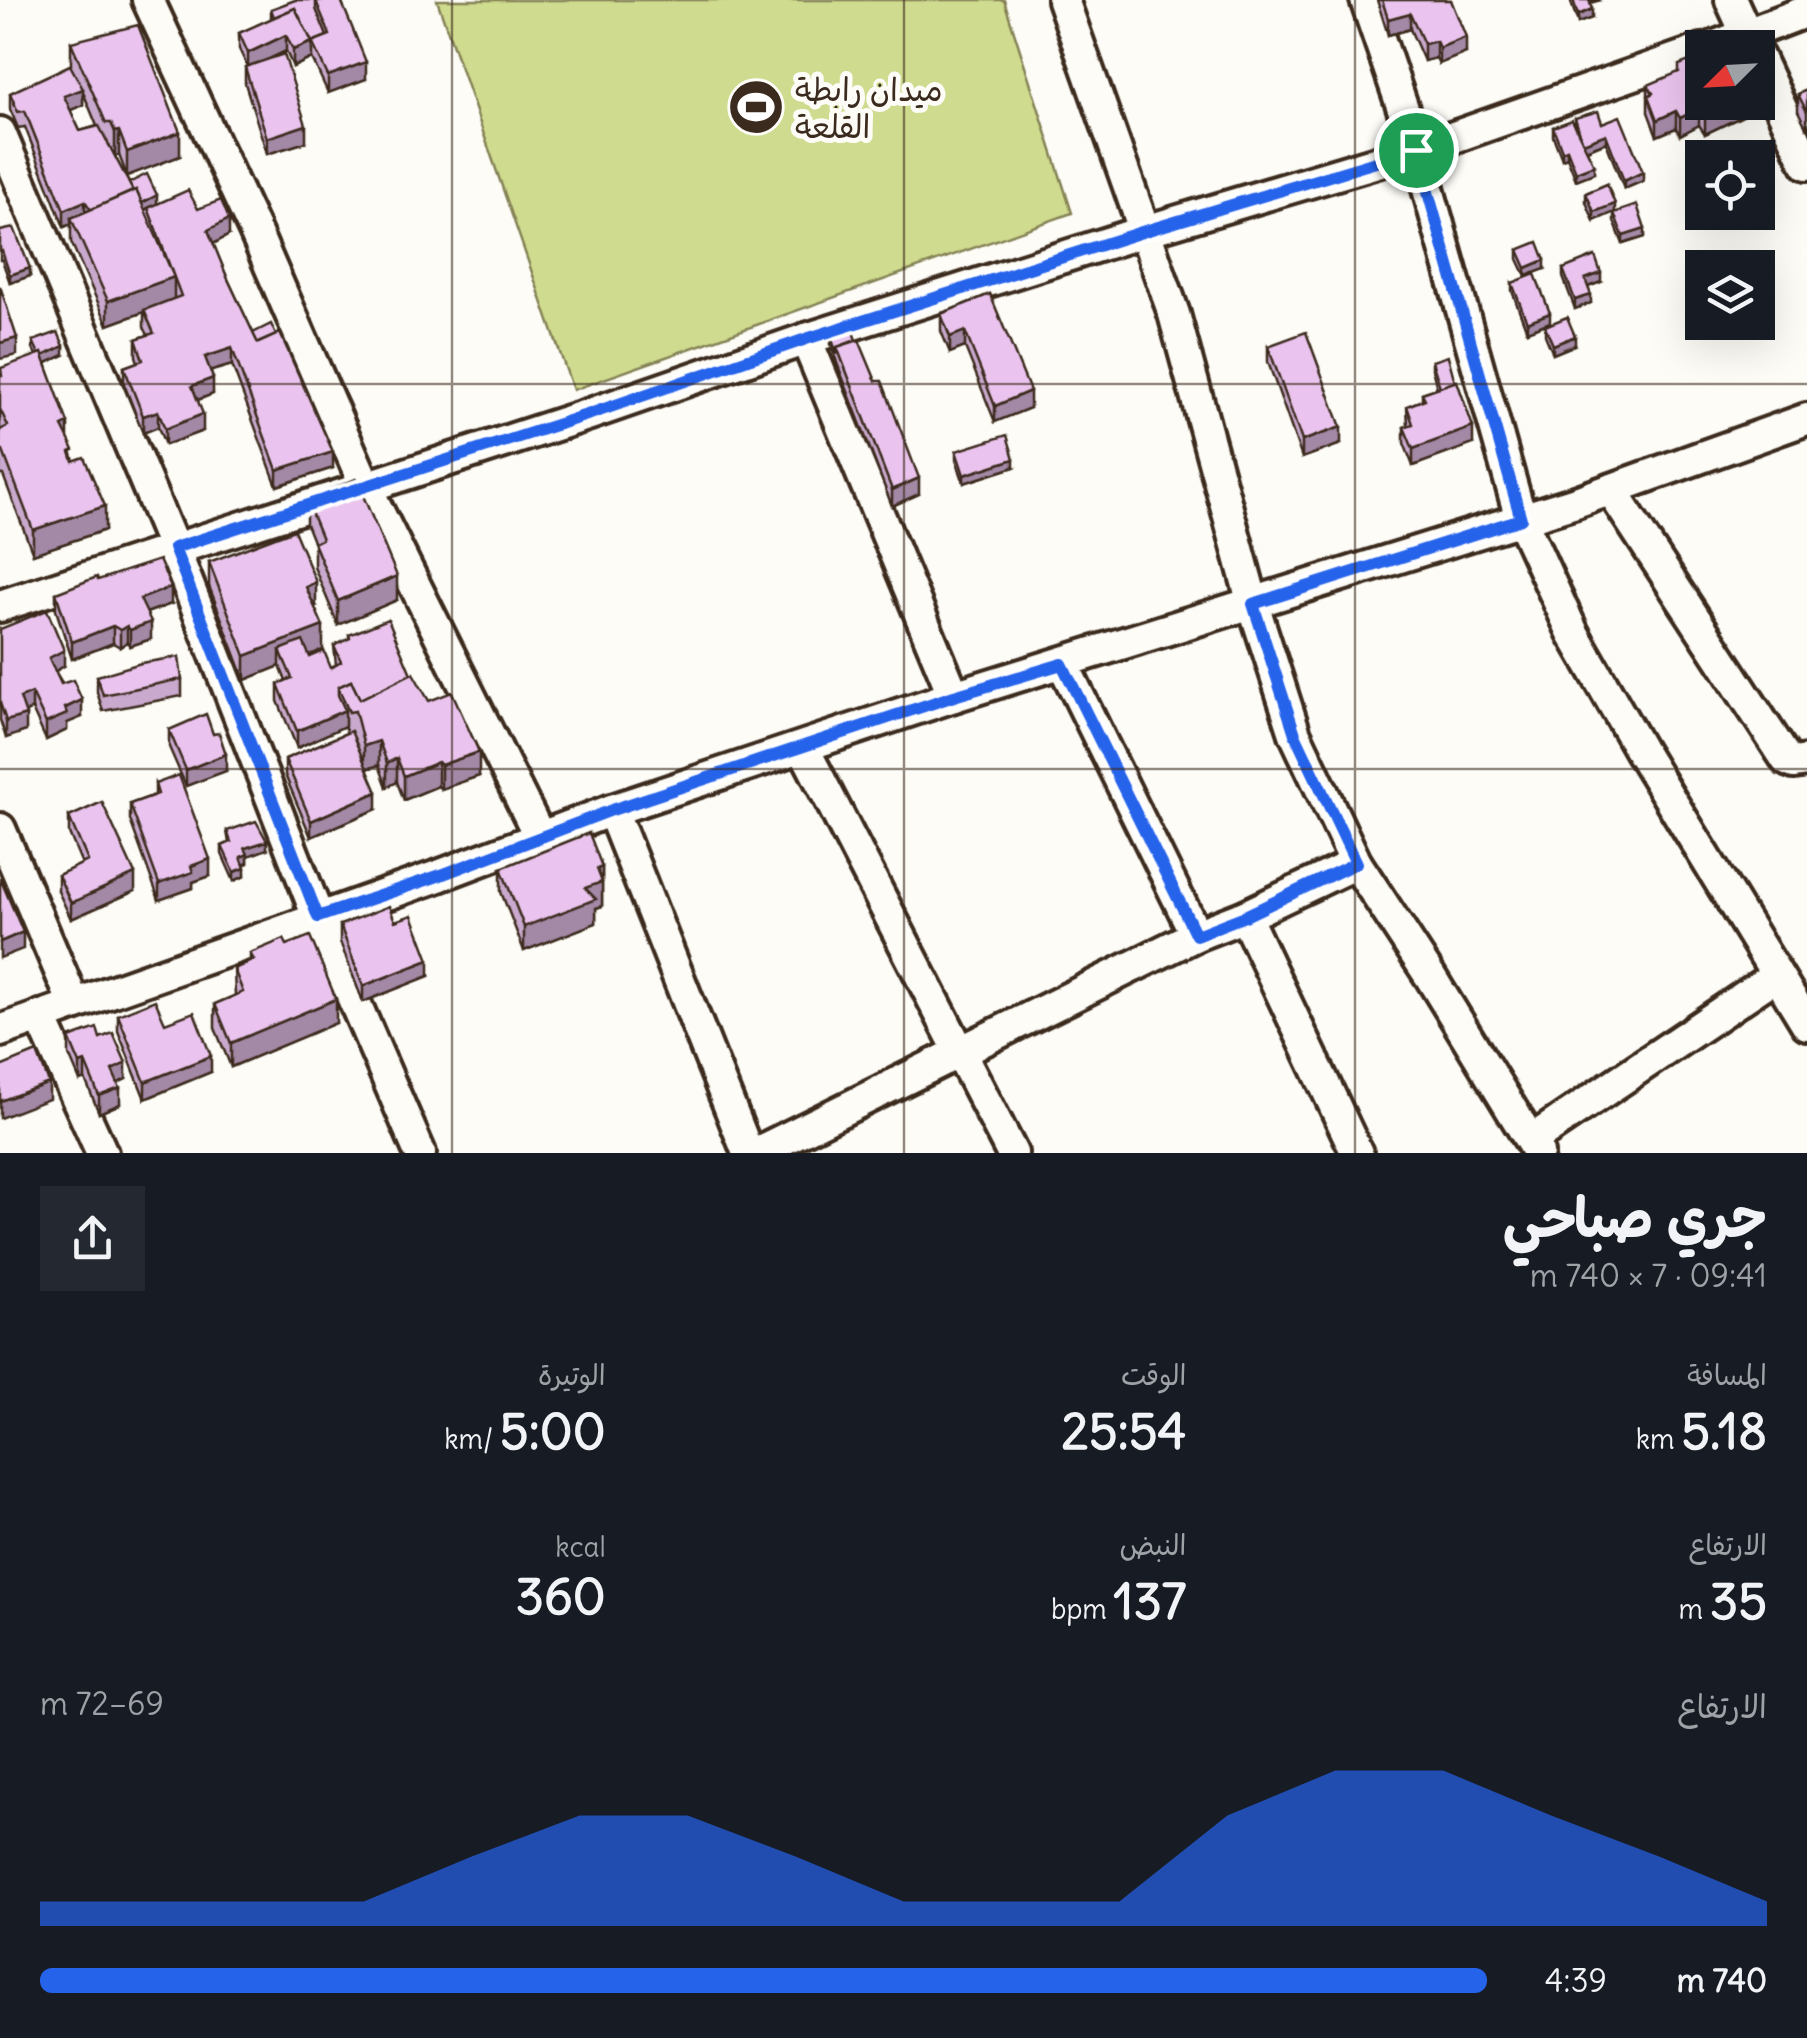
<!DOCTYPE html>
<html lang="ar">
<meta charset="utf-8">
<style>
:root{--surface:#171b24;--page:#242831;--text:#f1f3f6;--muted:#9ea1a6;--accent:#2563eb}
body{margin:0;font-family:Delius,"Playpen Sans Arabic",sans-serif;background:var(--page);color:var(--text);direction:rtl;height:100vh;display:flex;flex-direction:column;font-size:38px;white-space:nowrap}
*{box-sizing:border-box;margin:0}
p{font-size:32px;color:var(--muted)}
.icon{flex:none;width:55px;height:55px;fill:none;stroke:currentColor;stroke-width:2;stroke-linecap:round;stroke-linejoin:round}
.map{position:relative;height:1153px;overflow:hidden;direction:ltr}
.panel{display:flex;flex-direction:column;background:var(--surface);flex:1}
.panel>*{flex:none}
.needle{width:65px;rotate:246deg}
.fabs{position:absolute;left:1685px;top:30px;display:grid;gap:20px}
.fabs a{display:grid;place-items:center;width:90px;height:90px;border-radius:0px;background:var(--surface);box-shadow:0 10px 40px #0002;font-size:50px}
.pin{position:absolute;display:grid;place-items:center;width:85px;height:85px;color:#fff;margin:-42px;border:5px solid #fff;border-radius:50%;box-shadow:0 2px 10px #0007}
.round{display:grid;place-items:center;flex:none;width:105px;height:105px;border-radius:0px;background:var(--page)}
.overview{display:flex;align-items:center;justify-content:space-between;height:170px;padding:0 40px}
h1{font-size:55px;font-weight:700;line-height:75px}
.stats{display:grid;grid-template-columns:repeat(3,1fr);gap:15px;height:170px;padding:10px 40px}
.stats div{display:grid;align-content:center}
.stats b{font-size:50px;font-weight:700}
.stats small{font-size:28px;font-weight:400}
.stats p{font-size:28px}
.chart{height:280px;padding:20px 40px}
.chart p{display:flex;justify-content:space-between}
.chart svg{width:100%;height:180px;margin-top:10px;fill:var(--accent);opacity:.7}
ul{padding:0 40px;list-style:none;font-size:32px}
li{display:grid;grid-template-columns:160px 120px 1fr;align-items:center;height:75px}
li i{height:25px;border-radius:12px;background:var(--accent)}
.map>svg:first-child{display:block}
.green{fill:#cfdb8e;stroke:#858256;stroke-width:2.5}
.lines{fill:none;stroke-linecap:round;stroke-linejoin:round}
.minor-casing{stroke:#3b2a1e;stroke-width:38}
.minor{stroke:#fdfcf7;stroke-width:30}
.wall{fill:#c9a9cd;stroke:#3b2a1e;stroke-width:2.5;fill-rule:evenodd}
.shaded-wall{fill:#a489a7;stroke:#3b2a1e;stroke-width:2.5}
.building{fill:#eac4ee;stroke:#3b2a1e;stroke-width:2.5}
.route-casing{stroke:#fff;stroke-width:20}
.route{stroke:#2563eb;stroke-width:12}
.grid{fill:none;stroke:#3b2a1e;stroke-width:2.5;stroke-opacity:0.55}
.labels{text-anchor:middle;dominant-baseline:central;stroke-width:10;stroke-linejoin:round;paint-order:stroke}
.poi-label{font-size:32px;fill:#3b2a1e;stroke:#fdfcf7;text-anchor:start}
</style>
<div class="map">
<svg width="1807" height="1153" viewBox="0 0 1807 1153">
<rect width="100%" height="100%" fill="#fdfcf7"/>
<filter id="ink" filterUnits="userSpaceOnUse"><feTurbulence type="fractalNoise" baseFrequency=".01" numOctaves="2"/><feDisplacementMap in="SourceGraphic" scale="20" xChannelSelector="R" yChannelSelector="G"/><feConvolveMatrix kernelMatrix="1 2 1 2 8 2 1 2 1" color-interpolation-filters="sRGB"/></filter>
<g filter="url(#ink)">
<!-- green -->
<path class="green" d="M437 0H1004L1072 213 573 390Z"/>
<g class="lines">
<!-- minor casing -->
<g class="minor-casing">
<g id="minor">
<path d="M148 0 254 229 365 485 540 837"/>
<path d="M1063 0 1174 314 1253 604 1295 734 1356 863 1430 976 1538 1153"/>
<path d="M1366 0 1417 150 1521 519 1573 633 1640 750 1807 1024"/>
<path d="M1731 0 1753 48"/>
<path d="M1711 48 1807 11"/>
<path d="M1758 57 1807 164"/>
<path d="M0 133 174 549 318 917 420 1153"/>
<path d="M806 339 954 696"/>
<path d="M1611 490 1787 760 1794 763 1807 761"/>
<path d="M0 606 590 414 806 339 1145 231 1417 150 1702 50"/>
<path d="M1063 664 1196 935"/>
<path d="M804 749 1012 1153"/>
<path d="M612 810 748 1153"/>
<path d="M0 829 74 1004"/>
<path d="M1245 916 1357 1153"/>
<path d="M40 1016 102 1153"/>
<path d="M0 1031 441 875 612 810 954 696 1576 502 1807 419"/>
<path d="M1532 1140 1775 976"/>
<path d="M756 1153 1196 935 1245 916 1356 863"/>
</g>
</g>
<!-- minor -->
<use href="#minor" class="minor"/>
</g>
<!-- wall -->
<g class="wall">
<path d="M341 0 366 79 328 93 312 58 293 67 286 51 271 58 306 142 267 154 245 83V67L247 66 239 49V33L271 19V9Z"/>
<path d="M1377 0H1451L1466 53 1439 64 1436 58 1424 61 1410 29 1388 35Z"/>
<path d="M1570 0H1601L1590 3 1592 18 1578 23Z"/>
<path d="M71 42 180 156 127 176 119 155 115 156 110 147 129 183 157 204 198 209 229 235 213 244 227 277 253 333 333 468 277 486 232 365 211 371 213 394 198 400 203 431 165 445 158 427 143 433 124 384V367L138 362 136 356V339L148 335 144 327V312L108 325 71 242V224L64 227 25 127 18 128 10 109V93L71 65ZM83 92 97 126 80 131 70 110 83 105Z"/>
<path d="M1648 85 1751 102V112L1705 134 1699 125 1680 135 1676 128 1657 136 1648 112Z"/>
<path d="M1807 90V129L1798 111V94Z"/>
<path d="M1575 118 1602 123 1643 181 1624 189 1606 142 1587 150 1594 173 1576 180 1567 157 1562 159 1553 136V127L1575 126Z"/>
<path d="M1607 184 1594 221 1586 202V193Z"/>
<path d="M1614 213 1645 237 1623 244 1614 221Z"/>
<path d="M0 231 30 276 10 283 2 260H0Z"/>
<path d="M1518 250 1545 269 1526 276 1518 259Z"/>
<path d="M1563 269 1601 282 1588 287 1591 303 1575 309 1563 277Z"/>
<path d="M1512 283 1550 322 1527 331 1512 291Z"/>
<path d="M990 294 1030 408 995 422 965 347 950 353 941 331V314Z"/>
<path d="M1545 326 1575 345 1553 354 1545 335Z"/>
<path d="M831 336 919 494 892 506 837 363 831 344Z"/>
<path d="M33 341 64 355 46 363 74 461 105 530 33 554 3 475H0V376L36 355 33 349Z"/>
<path d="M1268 346 1341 444 1302 458 1268 362Z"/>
<path d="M1432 361 1473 444 1413 466 1404 443V427L1408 426 1407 406 1422 400V393L1437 388 1432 369Z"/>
<path d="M956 451 1014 467 964 483 956 460Z"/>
<path d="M306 500 397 600 338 625 314 567V544L306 524Z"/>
<path d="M209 562 316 606 314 607 323 650 309 655 310 657 331 668 336 665 334 646 349 639V635L411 674 479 776 441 789 438 786 404 800 397 782 387 787 379 765 367 769 377 809 311 837 285 775V759L347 733 344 726 297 748 278 701V684L286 681 280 666 245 680 209 586Z"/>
<path d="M98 580 171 604 146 613 151 639 130 646 127 642 120 647 113 643 72 659 56 610V593Z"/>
<path d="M0 629 64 666 55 671 82 717 67 723V730L46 740 32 709 25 712 26 731 6 738 0 720Z"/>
<path d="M97 676 182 679V696L103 711 97 692Z"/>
<path d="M169 730 226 771 186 786 169 747Z"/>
<path d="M155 784 210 876 193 882V888L159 900 130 820V804L155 795Z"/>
<path d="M69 817 135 891 71 919 58 891V875L82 864 69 833Z"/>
<path d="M227 831 267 849 248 856V863L244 864 245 876 234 881 222 854V846L229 843Z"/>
<path d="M602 867V906L596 908V923L524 951 501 892V868Z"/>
<path d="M395 921 429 976 363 1002 340 942V925Z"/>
<path d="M287 945 336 1023 231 1067 215 1028V1004L235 996 234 969 250 962V953Z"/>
<path d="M118 1015 165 1023 211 1072 145 1099 118 1031Z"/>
<path d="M69 1038H100L126 1079 118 1083 120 1104 99 1113 85 1079 80 1081 69 1055Z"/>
</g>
<!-- shaded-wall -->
<g class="shaded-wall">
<path d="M1592 9V18L1578 23V15Z"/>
<path d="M1410 13V29L1388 35V19Z"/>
<path d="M286 35V51L248 69V53Z"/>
<path d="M1466 37V53L1439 64V48Z"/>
<path d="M1436 41V58L1424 61V44Z"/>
<path d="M312 42V58L293 67V50Z"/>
<path d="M366 62V79L328 93V76Z"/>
<path d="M83 89V105L64 113V96Z"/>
<path d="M1736 102H1751V112L1705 134V117Z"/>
<path d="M1699 109V125L1680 135V118Z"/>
<path d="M1676 111V128L1657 136V120Z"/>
<path d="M306 125V142L267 154V138Z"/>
<path d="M119 131V155L115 156V132Z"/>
<path d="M180 132V156L127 176V152Z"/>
<path d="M1606 134V142L1583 151V143Z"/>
<path d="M1567 149V157L1562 159V151Z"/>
<path d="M1594 165V173L1576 180V172Z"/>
<path d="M1643 172V181L1624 189V181Z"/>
<path d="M157 195V204L136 214V205Z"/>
<path d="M85 201V218H71V224L64 227V210Z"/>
<path d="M1615 204V212L1594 221V212Z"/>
<path d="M229 219V235L208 247V230Z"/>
<path d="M1645 229V237L1623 244V236Z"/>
<path d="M1545 260V269L1526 276V268Z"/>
<path d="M30 268V276L10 283V275Z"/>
<path d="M1601 273V282L1585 288V279Z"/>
<path d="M174 277V301L108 325V301Z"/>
<path d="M1591 295V303L1575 309V300Z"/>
<path d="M1550 313V322L1527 331V322Z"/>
<path d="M965 331V347L950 353V337Z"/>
<path d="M1575 336V345L1553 354V345Z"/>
<path d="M17 338V355L0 359V343Z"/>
<path d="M64 346V355L40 366V357Z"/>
<path d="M232 348V365L205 373V357Z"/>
<path d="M213 378V394L192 402V386Z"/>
<path d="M1030 391V408L995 422V406Z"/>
<path d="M158 411V427L143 433V416Z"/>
<path d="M203 414V431L165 445V429Z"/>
<path d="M68 423V447L62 426Z"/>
<path d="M1341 427V444L1302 458V441Z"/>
<path d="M1473 427V444L1413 466V449Z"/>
<path d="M333 452V468L277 486V470Z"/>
<path d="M1014 459V467L964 483V475Z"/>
<path d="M919 478V494L892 506V490Z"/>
<path d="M105 506V530L33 554V530Z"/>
<path d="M397 576V600L338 625V601Z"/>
<path d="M316 582V606L306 610V587Z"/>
<path d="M171 587V604L140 615V599Z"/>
<path d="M151 622V639L130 646V630Z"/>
<path d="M113 626V643L72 659V642Z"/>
<path d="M127 626V642L120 647V630Z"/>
<path d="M323 626V650L286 664 280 650V666L245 680V656Z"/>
<path d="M64 650V666L49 675V658Z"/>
<path d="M32 693V709L20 715V698Z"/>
<path d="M82 700V717L67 723V730L46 740V723L65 708Z"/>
<path d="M345 710V726L297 748V731Z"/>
<path d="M26 715V731L6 738V721Z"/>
<path d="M379 741V765L364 770V746Z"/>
<path d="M479 752V776L441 789V765Z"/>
<path d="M226 754V771L186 786V770Z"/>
<path d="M397 758V782L387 787V763Z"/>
<path d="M438 762V786L404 800V776Z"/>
<path d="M377 792V809L311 837V821Z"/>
<path d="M267 841V849L248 856V863L241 866V857L245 848Z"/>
<path d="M210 859V876L193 882V888L159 900V884L191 866Z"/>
<path d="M602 867V906L596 908V923L524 951V927L585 888 597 869Z"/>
<path d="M245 868V876L234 881V872Z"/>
<path d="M135 874V891L71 919V903Z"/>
<path d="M23 932V949L0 958V942Z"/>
<path d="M429 960V976L363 1002V986Z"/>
<path d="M336 999V1023L231 1067V1043Z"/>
<path d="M211 1056V1072L145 1099V1082Z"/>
<path d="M85 1062V1079L80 1081V1064Z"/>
<path d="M126 1063V1079L112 1086V1070Z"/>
<path d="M49 1083V1099L0 1118V1101Z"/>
<path d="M120 1088V1104L99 1113V1096Z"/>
</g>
<!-- building -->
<g class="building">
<path d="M295 0H316V9L327 36 312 42V50V42L295 8 274 17 271 9Z"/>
<path d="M341 0 366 62 328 76 312 42 330 35 316 1Z"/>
<path d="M1382 0H1451L1466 37 1439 48 1436 41 1424 44 1410 13 1388 19Z"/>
<path d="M1573 0H1589L1592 9 1578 15Z"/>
<path d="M295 8 312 42 293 50 286 35 248 53 239 33Z"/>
<path d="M138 25 180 132 127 152 119 131 115 132 111 123H106L71 42Z"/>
<path d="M284 54 306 125 267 138 245 67Z"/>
<path d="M1702 56V102H1736L1705 117 1699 109 1680 118 1676 111 1657 120 1648 96 1653 93 1648 85 1679 72V65Z"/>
<path d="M70 65 83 89 64 96 80 131 99 126 133 191 91 210 85 201 64 210 25 111 18 112 10 93Z"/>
<path d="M1807 90V112L1798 94Z"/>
<path d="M1598 111 1602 123 1620 116 1643 172 1624 181 1606 134 1583 143 1575 118Z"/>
<path d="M1572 120 1594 165 1576 172 1567 149 1562 151 1553 127Z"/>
<path d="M147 174 157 195 142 203 136 190 133 191 129 183Z"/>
<path d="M1607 184 1615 204 1594 212 1586 193Z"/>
<path d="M136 190 174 277 108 301 71 218Z"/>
<path d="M188 190 198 209 221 200 229 219 208 230 227 277 258 343 280 333 333 452 277 470 232 348 205 357 213 378 192 386 203 414 165 429 158 411 143 416 124 367 143 360 136 339 154 333 144 310 181 296 148 208Z"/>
<path d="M1637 205 1645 229 1623 236 1614 213Z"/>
<path d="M14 228 30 268 10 275 2 251 0 252V231Z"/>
<path d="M1538 242 1545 260 1526 268 1518 250Z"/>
<path d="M1595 256 1601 273 1585 279 1591 295 1575 300 1563 269Z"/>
<path d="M1535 274 1550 313 1527 322 1512 283Z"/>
<path d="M0 286 17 338 0 343Z"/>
<path d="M990 294 1030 391 995 406 965 331 950 337 941 314Z"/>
<path d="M1567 317 1575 336 1553 345 1545 326Z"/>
<path d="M271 324 276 335 258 343 253 333Z"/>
<path d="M852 329 856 340 837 347V355L831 336Z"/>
<path d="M58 332 64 346 43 356 42 353 39 354 33 341Z"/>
<path d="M1306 332 1341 427 1302 441 1268 346Z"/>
<path d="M859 340 876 381H882L919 478 892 490 837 347Z"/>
<path d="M42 353 68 423 62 426 74 450 70 452 73 461 84 457 105 506 33 530 3 451H0V430L8 426 0 409V376H2L1 368Z"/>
<path d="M1448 356 1455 382 1440 387 1432 361Z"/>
<path d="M1457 381 1473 427 1413 449 1404 427 1413 424 1407 406 1425 399 1422 393Z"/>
<path d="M1007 435 1014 459 964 475 956 451Z"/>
<path d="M356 479 397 576 338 601 314 543 322 539 306 500Z"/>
<path d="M294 530 316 582 306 587 323 626 245 656 209 562Z"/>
<path d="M159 560 171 587 140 599 151 622 130 630 127 626 120 630 113 626 72 642 56 593 97 577 98 580Z"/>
<path d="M47 610 64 650 49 658 61 684 73 680 82 700 65 708 67 714 46 723 32 693 20 698 26 715 6 721 0 703V629Z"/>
<path d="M388 619 411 674 360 699 351 681 338 687V695L345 710 297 731 278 684 292 678 280 650 303 641 310 657 324 651 331 668 341 662 334 646 350 638 349 635Z"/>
<path d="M179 657 182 679 103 695 97 676 141 663Z"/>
<path d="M413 673 429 701 452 692 479 752 441 765 438 762 404 776 397 758 387 763 379 741 364 746 355 711 349 712 338 687 351 681 360 699Z"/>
<path d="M206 714 213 734 219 733 226 754 186 770 169 730Z"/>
<path d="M351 731 377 792 311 821 285 759Z"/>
<path d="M179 775 210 859 191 866 193 872 159 884 130 804 158 794 155 784Z"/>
<path d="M102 802 135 874 71 903 58 875 88 861 69 817Z"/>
<path d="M256 821 267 841 245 848 248 854 241 857 245 868 234 872 222 846 231 842 227 831Z"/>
<path d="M589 833 602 867 597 869 602 882 585 888 596 899 524 927 501 868Z"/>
<path d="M0 878 23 932 0 942Z"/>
<path d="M389 906 395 921 412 915 429 960 363 986 340 925Z"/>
<path d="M310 936 336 999 231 1043 215 1004 243 992 234 969 254 960 250 953 284 939 287 945Z"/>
<path d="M155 1000 165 1023 194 1012 211 1056 145 1082 118 1015Z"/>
<path d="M97 1028 100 1038 113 1033 126 1063 112 1070 120 1088 99 1096 85 1062 80 1064 69 1038Z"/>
<path d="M37 1052 49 1083 0 1101V1067Z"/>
</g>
</g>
<g class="lines" filter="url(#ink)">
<!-- route casing -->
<g class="route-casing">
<path id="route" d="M1416 150 1521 519 1253 604 1295 734 1356 863 1245 916 1196 935 1062 664 954 696 612 810 441 875 318 917 174 548 590 414 806 339 1145 231Z"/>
</g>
<!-- route -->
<use href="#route" class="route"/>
</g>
<!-- grid -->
<path class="grid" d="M452 0V1153M904 0V1153M1355 0V1153M0 384H1807M0 769H1807"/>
<!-- icons -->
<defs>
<g id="stadium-disc" transform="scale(2.875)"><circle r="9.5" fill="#3b2a1e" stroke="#fdfcf7"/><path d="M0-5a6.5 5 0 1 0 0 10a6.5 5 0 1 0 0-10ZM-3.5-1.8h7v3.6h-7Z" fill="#fff"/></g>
</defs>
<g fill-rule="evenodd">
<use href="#stadium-disc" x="756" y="107"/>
</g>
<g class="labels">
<!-- poi labels -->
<g class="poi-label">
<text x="795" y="89">ميدان رابطة<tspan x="795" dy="37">القلعة</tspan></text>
</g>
</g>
</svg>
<div class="fabs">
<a><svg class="needle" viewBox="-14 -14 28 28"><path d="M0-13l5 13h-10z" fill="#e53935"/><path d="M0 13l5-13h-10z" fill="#9ea1a6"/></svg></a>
<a><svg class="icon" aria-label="locate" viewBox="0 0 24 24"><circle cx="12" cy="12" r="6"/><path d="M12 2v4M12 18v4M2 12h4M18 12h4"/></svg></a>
<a><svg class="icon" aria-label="layers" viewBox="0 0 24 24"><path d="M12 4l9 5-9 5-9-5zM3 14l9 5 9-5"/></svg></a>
</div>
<div class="pin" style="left:1416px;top:150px;background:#1e9e55"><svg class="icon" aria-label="arrive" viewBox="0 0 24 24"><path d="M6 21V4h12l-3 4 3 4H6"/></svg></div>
</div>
<section class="panel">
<div class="overview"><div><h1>جري صباحي</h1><p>09:41 · 7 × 740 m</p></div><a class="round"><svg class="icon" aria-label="share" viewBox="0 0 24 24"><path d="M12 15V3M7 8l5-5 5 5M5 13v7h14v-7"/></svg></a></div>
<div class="stats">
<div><p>المسافة</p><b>5.18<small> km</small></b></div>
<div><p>الوقت</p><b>25:54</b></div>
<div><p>الوتيرة</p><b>5:00<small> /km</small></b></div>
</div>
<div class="stats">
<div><p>الارتفاع</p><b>35<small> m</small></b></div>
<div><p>النبض</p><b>137<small> bpm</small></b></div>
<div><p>kcal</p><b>360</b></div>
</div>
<div class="chart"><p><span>الارتفاع</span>69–72 m</p>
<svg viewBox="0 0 160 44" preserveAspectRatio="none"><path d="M0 44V38L10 38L20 38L30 38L40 27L50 17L60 17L70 27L80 38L90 38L100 38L110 17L120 6L130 6L140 17L150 27L160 38V44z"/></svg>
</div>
<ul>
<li><b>740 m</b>4:39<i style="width:100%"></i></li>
</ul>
</section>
